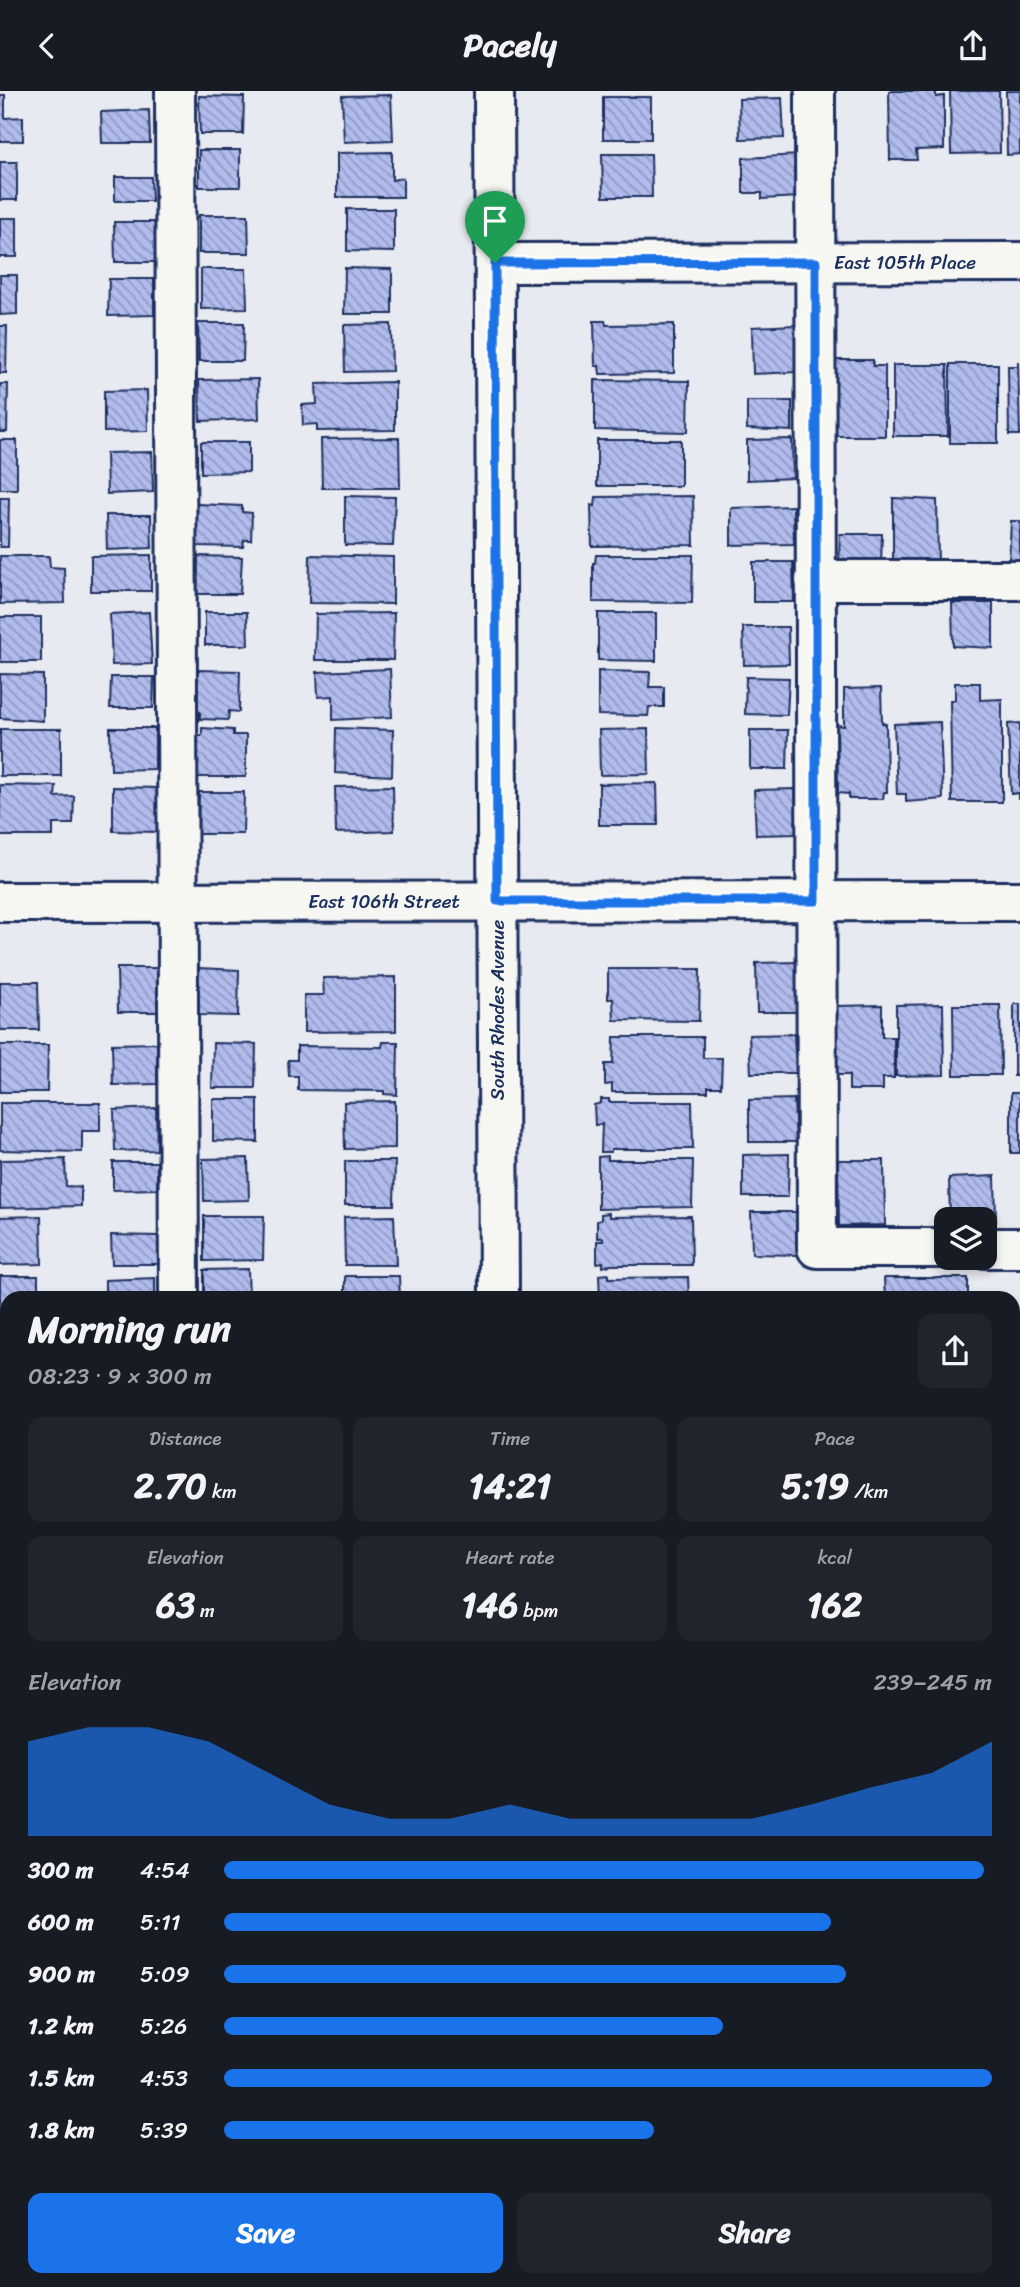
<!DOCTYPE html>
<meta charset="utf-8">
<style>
:root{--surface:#171b24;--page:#20242c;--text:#f1f3f6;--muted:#9ea1a6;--accent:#1a73e8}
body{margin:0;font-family:Sriracha,sans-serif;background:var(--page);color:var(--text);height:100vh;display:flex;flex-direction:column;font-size:26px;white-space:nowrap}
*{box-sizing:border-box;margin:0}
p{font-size:23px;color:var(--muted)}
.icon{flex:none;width:38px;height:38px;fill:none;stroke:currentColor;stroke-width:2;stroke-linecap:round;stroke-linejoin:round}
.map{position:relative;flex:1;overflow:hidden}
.panel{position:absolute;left:0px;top:1200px;width:1020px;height:996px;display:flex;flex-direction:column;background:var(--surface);border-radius:21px 21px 0 0;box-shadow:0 4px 10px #0003}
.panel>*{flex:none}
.tools{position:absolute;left:934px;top:1116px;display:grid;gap:14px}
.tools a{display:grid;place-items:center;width:63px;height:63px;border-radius:14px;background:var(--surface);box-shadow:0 4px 10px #0003;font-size:35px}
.pin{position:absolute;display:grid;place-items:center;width:60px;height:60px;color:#fff;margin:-72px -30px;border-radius:50% 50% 50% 0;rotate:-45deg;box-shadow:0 0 7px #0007}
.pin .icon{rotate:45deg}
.round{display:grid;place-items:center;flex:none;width:74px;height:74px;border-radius:14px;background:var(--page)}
.overview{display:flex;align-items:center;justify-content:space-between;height:119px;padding:0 28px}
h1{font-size:38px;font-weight:700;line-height:52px}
.metrics{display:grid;grid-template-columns:repeat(3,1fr);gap:10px;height:119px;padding:7px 28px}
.metrics div{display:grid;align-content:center;border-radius:14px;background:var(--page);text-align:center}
.metrics b{font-size:35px;font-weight:700}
.metrics small{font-size:19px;font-weight:400}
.metrics p{font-size:19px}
.chart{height:196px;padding:14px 28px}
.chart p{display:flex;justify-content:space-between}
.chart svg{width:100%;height:126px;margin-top:7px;fill:var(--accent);opacity:.7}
.cta{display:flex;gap:14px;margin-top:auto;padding:14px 28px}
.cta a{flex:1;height:80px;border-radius:14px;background:var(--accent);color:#fff;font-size:28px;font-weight:700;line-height:80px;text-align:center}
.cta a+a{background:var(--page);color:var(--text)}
ul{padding:0 28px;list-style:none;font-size:23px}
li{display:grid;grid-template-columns:112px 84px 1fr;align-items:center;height:52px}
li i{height:18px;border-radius:9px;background:var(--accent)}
header{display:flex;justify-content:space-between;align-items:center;height:91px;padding:0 28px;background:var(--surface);font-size:32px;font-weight:700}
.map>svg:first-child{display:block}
.building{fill:url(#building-back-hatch);stroke:#1b2f5e;stroke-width:2}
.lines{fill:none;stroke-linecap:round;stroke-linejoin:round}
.minor-tunnel{stroke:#bfc5d4;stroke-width:38;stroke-dasharray:38 19;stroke-linecap:butt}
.minor-casing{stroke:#1b2f5e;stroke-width:44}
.minor{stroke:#f6f6f2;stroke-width:38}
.rail-casing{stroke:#1b2f5e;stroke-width:8}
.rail{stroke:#f6f6f2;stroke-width:5;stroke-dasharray:16;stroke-linecap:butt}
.route-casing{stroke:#fff;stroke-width:14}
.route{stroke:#1a73e8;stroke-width:9}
.labels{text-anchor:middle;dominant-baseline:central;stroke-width:6;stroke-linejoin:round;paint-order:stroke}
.street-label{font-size:19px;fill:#1b2f5e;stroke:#f6f6f2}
</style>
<header><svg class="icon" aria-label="back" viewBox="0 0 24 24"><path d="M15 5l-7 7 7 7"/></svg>Pacely<svg class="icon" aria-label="share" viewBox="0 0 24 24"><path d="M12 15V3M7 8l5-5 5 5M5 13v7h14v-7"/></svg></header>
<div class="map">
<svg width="1020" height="2196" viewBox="0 0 1020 2196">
<defs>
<pattern id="building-back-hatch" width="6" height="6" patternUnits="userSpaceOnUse" patternTransform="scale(1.75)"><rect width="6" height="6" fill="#b1bbec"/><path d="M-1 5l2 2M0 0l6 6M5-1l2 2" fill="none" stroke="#8f98c2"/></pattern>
</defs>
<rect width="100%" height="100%" fill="#e8eaf1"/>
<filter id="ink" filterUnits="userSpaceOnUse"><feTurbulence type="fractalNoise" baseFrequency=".0143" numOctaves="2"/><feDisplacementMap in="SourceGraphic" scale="14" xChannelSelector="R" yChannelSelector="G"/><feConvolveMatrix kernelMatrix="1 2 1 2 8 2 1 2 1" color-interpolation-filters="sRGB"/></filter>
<g filter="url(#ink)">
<!-- building -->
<g class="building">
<path d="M889 0H936V6L944 5V58L916 59 917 69H890Z"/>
<path d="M950 0H999L1000 62 951 63Z"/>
<path d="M1006 0H1020V63L1007 64Z"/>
<path d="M0 4H5V27L23 26V50H0Z"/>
<path d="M391 4 393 49 344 51 342 5Z"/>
<path d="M199 5 244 6 243 43H200Z"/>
<rect x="603" y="6" width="48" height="42"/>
<path d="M782 7 784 47 740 48 739 8Z"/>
<path d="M149 19 150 52H102L101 21Z"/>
<rect x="199" y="59" width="41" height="37"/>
<path d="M392 61V89L403 87V106H337V62Z"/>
<path d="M602 63H651L652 106H603Z"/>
<path d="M799 64 800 106 762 108V102H743V67Z"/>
<rect x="0" y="71" width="17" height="38"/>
<path d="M115 86H151L152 110H115Z"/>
<path d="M347 118H394V161L347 160Z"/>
<path d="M199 124H248L249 162H199Z"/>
<rect x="0" y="127" width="17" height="39"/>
<path d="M114 131H157V171H115Z"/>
<path d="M345 177 392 178V223H344Z"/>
<path d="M201 178H246L247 217 201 218Z"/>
<path d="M0 184H17V223L0 224Z"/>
<path d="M109 188H154V224L108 225Z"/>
<path d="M594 230H605L606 234 674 233V282L600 283 599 275H595Z"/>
<path d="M198 232H244L243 270H199Z"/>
<path d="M391 233 392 280 345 281 344 234Z"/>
<path d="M795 234 796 281 753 283 752 236Z"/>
<path d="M0 235H7L6 282H0Z"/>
<path d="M836 269H873V275H885V345H836Z"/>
<path d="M1018 270 1020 344H1009L1008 275H1018Z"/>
<rect x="950" y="273" width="48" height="79"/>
<path d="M893 274H947L948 345H893Z"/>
<path d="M258 288 259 328 200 330 199 289Z"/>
<path d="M595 289 689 290 688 341 595 339Z"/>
<path d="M395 291V339L317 340V333L303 334 302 314 317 313 316 293Z"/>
<path d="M0 293H8L7 341H0Z"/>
<path d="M147 299 148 340 104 341V300Z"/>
<path d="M747 310H792V340L747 338Z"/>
<path d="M399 347 400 397H322L321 348Z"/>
<path d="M792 348 793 387 747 389V349Z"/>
<rect x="0" y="349" width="17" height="49"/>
<rect x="597" y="349" width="84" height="46"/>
<path d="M201 351H249V381L201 382Z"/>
<path d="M152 361 153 401 107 403 106 362Z"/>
<path d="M345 405 395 406 393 455 345 454Z"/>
<path d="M693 405 694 454 592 455 591 414 595 415 596 406Z"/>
<path d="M0 407H9L8 456H0Z"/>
<path d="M893 407 937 409 938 474 893 473Z"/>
<path d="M197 413 242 415V421L252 422 251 449H244L243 456 197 455Z"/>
<path d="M793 415 794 453 731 454V417Z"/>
<path d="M106 424H151L152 457 107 459Z"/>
<path d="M1011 430H1020V470H1009Z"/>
<path d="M840 443H882L881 473 839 472Z"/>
<path d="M151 464V500H91V465Z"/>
<path d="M310 464 393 466V513L309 512Z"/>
<path d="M596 464H693L692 512 593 511V472H595Z"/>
<path d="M0 465H49L50 476 64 477 65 512 0 513Z"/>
<path d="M198 465 242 466 240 503H197Z"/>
<path d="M753 471H793L794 511H753Z"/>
<path d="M952 512H993V557L953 555Z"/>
<path d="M149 521 152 573 112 574 110 523Z"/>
<path d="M205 521H247L248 554H205Z"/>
<path d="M394 522 393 569H315L316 523Z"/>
<path d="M598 522H656V570L598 569Z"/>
<rect x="0" y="526" width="41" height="45"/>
<path d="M743 536H788L789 573 744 574Z"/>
<path d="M390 578 392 626 333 629V605L318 606 317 581Z"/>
<path d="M197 579 240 580 239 621 229 620 228 629 200 628V621L196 620Z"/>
<path d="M598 580 650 581 649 596H664V616H649L648 625 598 624Z"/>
<path d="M0 583 43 584V630L0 627Z"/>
<path d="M111 586H154L153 617H110Z"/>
<path d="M746 586 789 587 787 624 745 623Z"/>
<path d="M955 592H980V609L1002 608V711H952L950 609H955Z"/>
<path d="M881 597 882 632 886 633 887 701H884L883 708H849V703L838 702 837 634 844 635V598Z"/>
<path d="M940 631 943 708 906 711V703H897L894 633Z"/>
<path d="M1020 632V708H1018V702L1011 703 1008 633Z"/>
<path d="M110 637H155V678L111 679Z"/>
<path d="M202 637 233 639V644H246V686H195L197 644H202Z"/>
<path d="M336 637 393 639 392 685 335 682Z"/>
<rect x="0" y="638" width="61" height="47"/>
<path d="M648 638 649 683 600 684 599 639Z"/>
<path d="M750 639H788L787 678H750Z"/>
<path d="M657 692 658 734H599V693Z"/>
<path d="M0 694 56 695 55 706 74 705 73 733H53V745H0Z"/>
<path d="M393 695 394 740 336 742 335 696Z"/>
<path d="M113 696 160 697 159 741 113 740Z"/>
<path d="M795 698 797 743 756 744 754 699Z"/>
<path d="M199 701H244L243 743H198Z"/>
<path d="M798 871V921H757L756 872Z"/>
<path d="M117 877H159L160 921H118Z"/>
<path d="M199 877 239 879 238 925 198 924Z"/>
<path d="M608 878H700L699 930 614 929 613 908H608Z"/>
<path d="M396 886V940L304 941V904H324L323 887Z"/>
<path d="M0 891H38L39 939H0Z"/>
<path d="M943 913 944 984 896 985V914Z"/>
<rect x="1014" y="913" width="6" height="72"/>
<path d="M882 914V946H894V987H883V999H849V984H836V915Z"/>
<path d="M953 914H1000L1001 984H954Z"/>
<path d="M794 943 796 982H751L749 944Z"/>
<path d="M614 946H703V967H722L721 996H708V1001H612V993L605 994V973H613Z"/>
<path d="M383 951H398L397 1004 384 1003V1000L298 999V985H289L288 969H297V955L382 956Z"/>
<path d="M157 952V993L113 994 112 953Z"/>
<path d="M213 952 256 953 255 997H212Z"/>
<path d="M0 954H48L47 1001H0Z"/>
<rect x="1011" y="1002" width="9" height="60"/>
<path d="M213 1008H258V1051L213 1050Z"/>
<path d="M601 1008H609V1011H692L693 1058H611V1061H601L602 1033 595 1034 594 1014 601 1012Z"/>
<path d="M794 1008 796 1051H749V1009Z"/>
<path d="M395 1010V1057L345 1058 344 1011Z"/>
<path d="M0 1012H100V1040H82V1061L0 1059Z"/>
<path d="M156 1017 157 1059 115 1060 114 1019Z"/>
<path d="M789 1063 788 1106H743V1064Z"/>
<path d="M608 1065V1069H693L692 1116 598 1118V1066Z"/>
<path d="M248 1067 249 1109 204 1110 203 1068Z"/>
<path d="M65 1068 66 1095 81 1096V1115L0 1117V1069Z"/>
<path d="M838 1069H884L885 1134 839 1135Z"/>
<path d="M345 1070H395L394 1114H345Z"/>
<path d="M113 1071H157V1098L113 1099Z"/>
<path d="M995 1085 996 1131 950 1129 949 1087Z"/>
<path d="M751 1121H796L797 1164 752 1163Z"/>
<path d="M609 1122V1126L691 1125 692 1174H610L603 1176V1171L597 1172V1150H603V1147H597V1130L601 1129V1123Z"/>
<path d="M41 1125 42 1173 0 1174V1126Z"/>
<path d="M204 1125H264L263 1169 204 1170Z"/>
<path d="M394 1125 396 1174H345L344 1126Z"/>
<path d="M111 1144 158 1145V1173H112Z"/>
<path d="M248 1178 249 1208H204V1179Z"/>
<path d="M609 1183V1187L688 1186 689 1208H600L599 1184Z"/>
<path d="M0 1185H38V1208H7V1230L0 1231Z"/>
<path d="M345 1185H399L400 1208H345Z"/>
<path d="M155 1187V1208H105V1189Z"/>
<path d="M884 1187H968V1208H885Z"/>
<path d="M0 1243H7V1289L0 1288Z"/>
<rect x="0" y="1357" width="7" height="49"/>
<rect x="0" y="1419" width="7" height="50"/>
<path d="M0 1502H7V1547L0 1546Z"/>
<rect x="0" y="1567" width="7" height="48"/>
<rect x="0" y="1640" width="7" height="48"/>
<rect x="0" y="1703" width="7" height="47"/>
<rect x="0" y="1790" width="7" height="44"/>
<path d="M0 1892H4V1914H7V1981L0 1982Z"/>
<path d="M0 2187H7V2189H31V2196H0Z"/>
<rect x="47" y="2189" width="82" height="7"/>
<rect x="139" y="2189" width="41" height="7"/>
<path d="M184 2189H230V2194L187 2196 184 2194Z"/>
<path d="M232 2189H278V2193L274 2196H235Z"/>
<path d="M280 2189H326V2194L283 2196V2194H280Z"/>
<path d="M331 2189H370L371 2196H331Z"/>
<path d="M379 2189H437V2196H380Z"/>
<rect x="730" y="2189" width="40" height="7"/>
<rect x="778" y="2189" width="40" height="7"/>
<path d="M662 2192H693L694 2196H662Z"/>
<path d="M613 2194V2196H582V2195Z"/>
</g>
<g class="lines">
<!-- minor-tunnel -->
<g class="minor-tunnel">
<path d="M1013 2061H1020"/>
<path d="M1013 2105H1020"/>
</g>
<!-- minor casing -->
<g class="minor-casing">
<g id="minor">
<path d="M175 0 179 1208"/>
<path d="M494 0 499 1208"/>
<path d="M815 0 817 1157H947"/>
<path d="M495 172 1020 171"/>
<path d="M815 489H1020"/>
<path d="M0 811 1020 810"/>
<path d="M985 1157H1020"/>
<path d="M1013 1542 1020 1507"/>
<path d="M0 1774H7"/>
<path d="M0 2086H7"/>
<path d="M502 2189V2196"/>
<path d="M888 2196 890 2189"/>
</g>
</g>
<!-- minor -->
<use href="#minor" class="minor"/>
<!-- rail casing -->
<g class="rail-casing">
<g id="rail">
<path d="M1013 2028 1020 1993"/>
<path d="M982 2196 983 2189"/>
<path d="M1014 2196 1020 2162"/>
</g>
</g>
<!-- rail -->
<use href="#rail" class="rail"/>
</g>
</g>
<g class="lines" filter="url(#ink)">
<!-- route casing -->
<g class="route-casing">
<path id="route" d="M816 171V810H497L495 172Z"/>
</g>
<!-- route -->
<use href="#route" class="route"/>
</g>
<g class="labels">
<!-- street labels -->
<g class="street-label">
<text x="905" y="171">East 105th Place</text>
<text x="384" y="810">East 106th Street</text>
<text transform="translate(497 919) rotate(-90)">South Rhodes Avenue</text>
</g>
</g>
</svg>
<div class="tools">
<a><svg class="icon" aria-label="layers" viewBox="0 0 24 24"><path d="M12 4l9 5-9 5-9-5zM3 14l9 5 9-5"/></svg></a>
</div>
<div class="pin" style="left:495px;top:172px;background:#1e9e55"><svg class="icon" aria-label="arrive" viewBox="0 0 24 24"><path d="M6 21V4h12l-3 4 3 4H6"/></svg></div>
<section class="panel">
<div class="overview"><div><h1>Morning run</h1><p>08:23 · 9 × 300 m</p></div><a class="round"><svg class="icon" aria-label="share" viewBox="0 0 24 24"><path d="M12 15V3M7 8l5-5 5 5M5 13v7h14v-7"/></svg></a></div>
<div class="metrics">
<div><p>Distance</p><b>2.70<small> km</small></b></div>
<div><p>Time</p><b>14:21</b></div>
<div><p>Pace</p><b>5:19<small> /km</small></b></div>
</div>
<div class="metrics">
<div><p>Elevation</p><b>63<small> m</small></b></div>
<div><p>Heart rate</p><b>146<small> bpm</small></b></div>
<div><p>kcal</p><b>162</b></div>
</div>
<div class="chart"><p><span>Elevation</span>239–245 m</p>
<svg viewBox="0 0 160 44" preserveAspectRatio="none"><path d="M0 44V11L10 6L20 6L30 11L40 22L50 33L60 38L70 38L80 33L90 38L100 38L110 38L120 38L130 33L140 27L150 22L160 11V44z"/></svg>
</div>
<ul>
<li><b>300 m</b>4:54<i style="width:99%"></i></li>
<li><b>600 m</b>5:11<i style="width:79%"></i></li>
<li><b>900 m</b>5:09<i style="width:81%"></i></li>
<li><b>1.2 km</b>5:26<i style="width:65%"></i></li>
<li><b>1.5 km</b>4:53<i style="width:100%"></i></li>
<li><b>1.8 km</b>5:39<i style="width:56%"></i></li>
</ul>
<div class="cta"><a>Save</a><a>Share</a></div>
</section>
</div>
